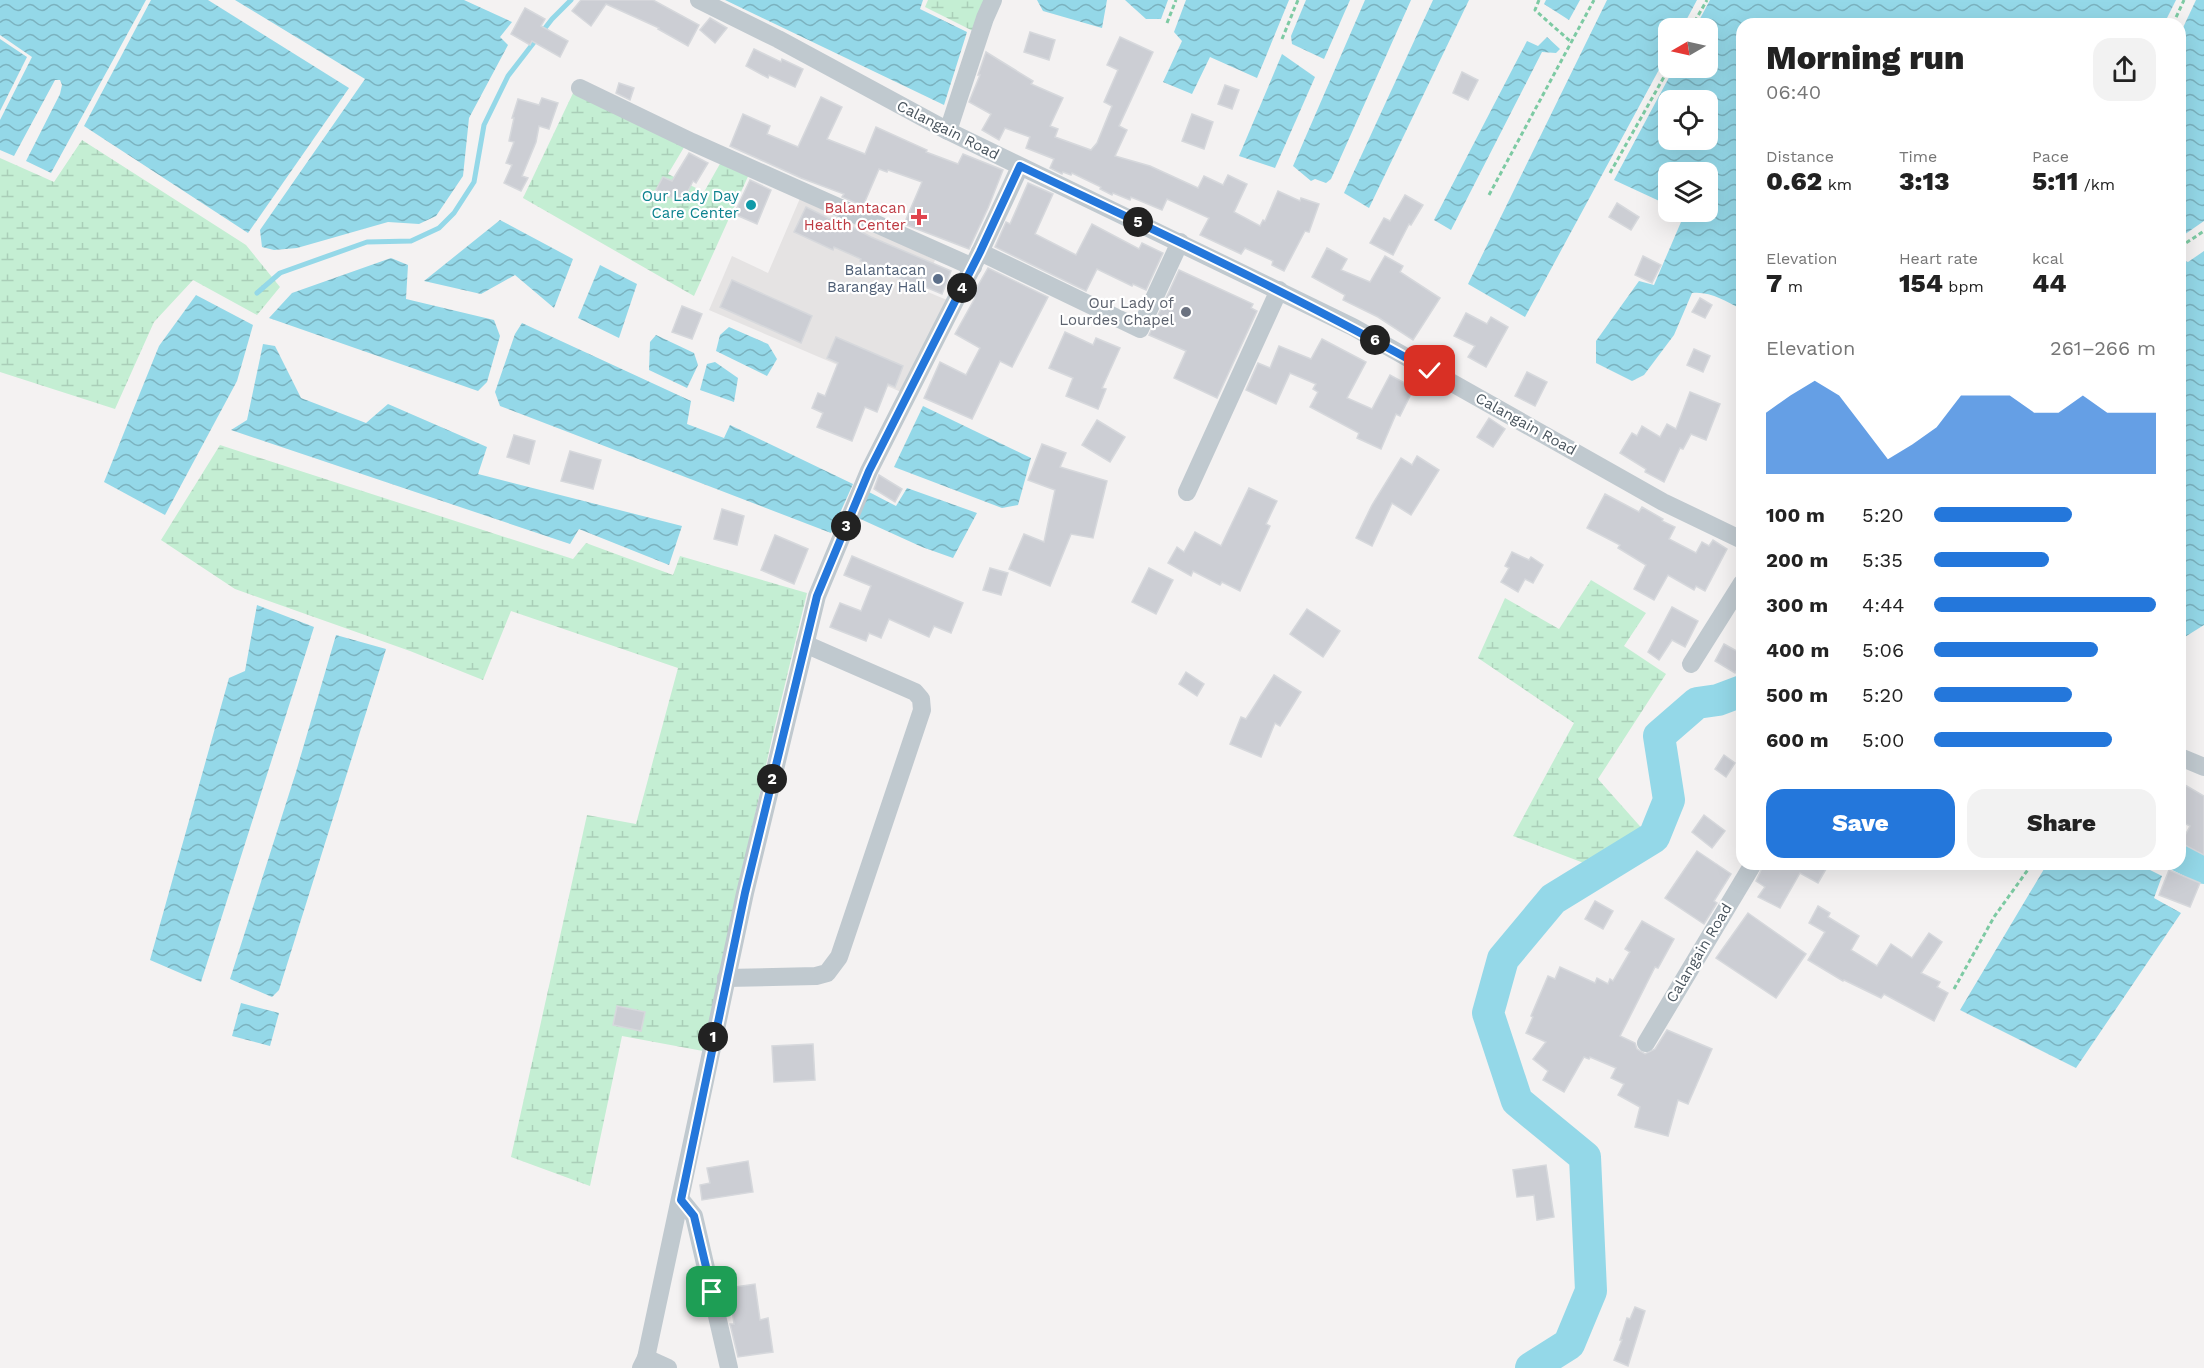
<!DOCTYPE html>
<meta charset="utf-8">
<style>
:root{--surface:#fff;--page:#f2f2f2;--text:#222;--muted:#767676;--accent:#2477db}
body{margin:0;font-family:"Work Sans",sans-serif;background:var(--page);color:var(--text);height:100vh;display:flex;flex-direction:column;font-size:22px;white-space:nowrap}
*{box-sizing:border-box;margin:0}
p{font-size:20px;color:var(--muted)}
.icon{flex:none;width:33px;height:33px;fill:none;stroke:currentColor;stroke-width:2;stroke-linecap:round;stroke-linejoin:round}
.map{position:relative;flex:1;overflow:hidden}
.sheet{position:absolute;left:1736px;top:18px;width:450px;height:852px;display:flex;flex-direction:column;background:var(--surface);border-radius:18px;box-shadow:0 6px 24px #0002}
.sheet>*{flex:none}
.needle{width:39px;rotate:261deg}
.fabs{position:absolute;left:1658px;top:18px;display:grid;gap:12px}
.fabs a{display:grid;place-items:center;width:60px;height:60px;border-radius:12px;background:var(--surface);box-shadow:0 6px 24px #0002;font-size:30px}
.pin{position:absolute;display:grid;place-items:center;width:51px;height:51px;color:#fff;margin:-26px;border-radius:12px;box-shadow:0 3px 9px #0006}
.km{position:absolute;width:30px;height:30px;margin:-15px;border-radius:50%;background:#222;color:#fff;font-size:16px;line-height:30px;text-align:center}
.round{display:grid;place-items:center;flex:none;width:63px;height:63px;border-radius:18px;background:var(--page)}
.overview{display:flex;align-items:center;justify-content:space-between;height:102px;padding:0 30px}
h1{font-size:33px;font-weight:800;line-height:45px}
.stats{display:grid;grid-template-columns:repeat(3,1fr);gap:9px;height:102px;padding:6px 30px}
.stats div{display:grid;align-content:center}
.stats b{font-size:26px;font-weight:800}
.stats small{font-size:16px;font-weight:400}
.stats p{font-size:16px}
.chart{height:168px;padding:12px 30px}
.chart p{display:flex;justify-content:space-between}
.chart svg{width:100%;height:108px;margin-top:6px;fill:var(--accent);opacity:.7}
.action{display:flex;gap:12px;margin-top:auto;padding:12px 30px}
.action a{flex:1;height:69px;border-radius:18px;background:var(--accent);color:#fff;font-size:24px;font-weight:800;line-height:69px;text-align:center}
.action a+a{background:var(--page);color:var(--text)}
ul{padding:0 30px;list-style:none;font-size:20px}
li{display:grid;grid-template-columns:96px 72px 1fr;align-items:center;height:45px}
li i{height:15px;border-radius:8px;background:var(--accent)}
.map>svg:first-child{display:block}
.education{fill:#e5e3e3}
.wetland{fill:url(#wetland-marsh)}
.water{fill:url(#water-waves);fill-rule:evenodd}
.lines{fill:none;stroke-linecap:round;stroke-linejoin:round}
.stream{stroke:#94d8e8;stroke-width:5}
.river{stroke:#94d8e8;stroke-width:32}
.building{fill:#ccced4;stroke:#d6d8dc;stroke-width:1.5}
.path{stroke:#7dcaa3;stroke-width:3;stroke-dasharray:4.5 3;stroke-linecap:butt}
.minor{stroke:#c0c9cf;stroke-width:18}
.route-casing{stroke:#fff;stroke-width:12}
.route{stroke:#2477db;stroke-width:8}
.culture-dot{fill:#0f9aa8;stroke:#fff;stroke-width:2}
.health-dot{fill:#e0444e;stroke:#fff;stroke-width:2}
.service-dot{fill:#5c6f8a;stroke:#fff;stroke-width:2}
.worship-dot{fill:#6b7280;stroke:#fff;stroke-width:2}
.labels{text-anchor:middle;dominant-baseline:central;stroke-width:4.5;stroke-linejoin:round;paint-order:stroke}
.street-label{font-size:15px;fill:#4a555e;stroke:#fff}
.culture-label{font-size:15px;fill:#0d838f;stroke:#fff;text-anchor:end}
.health-label{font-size:15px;fill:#be3a42;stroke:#fff;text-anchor:end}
.service-label{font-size:15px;fill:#4e5e75;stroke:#fff;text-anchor:end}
.worship-label{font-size:15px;fill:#5b616d;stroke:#fff;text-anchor:end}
</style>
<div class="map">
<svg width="2204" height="1368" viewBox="0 0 2204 1368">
<defs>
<pattern id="wetland-marsh" width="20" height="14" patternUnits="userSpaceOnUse" patternTransform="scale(1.5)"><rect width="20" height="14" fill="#c4eed3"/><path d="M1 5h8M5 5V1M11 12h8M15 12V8" fill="none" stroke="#aaceb8"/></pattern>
<pattern id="water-waves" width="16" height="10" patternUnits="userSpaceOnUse" patternTransform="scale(1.5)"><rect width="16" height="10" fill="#94d8e8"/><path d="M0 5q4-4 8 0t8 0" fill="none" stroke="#7bb2bf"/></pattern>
</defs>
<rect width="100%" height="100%" fill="#f4f2f2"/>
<!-- education -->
<path class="education" d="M801 196 935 260 923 290 947 300 901 392 709 310 732 256 768 273Z"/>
<!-- wetland -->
<g class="wetland">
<path d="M928 0H988L975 32 925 7Z"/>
<path d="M574 91 686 144 668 174 704 192 721 162 750 172 694 296 523 198Z"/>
<path d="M82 140 246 245 280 287 257 315 193 280 154 322 115 409 0 372V158L54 182Z"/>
<path d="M220 445 573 559 586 543 673 575 680 556 807 593 772 738 703 1051 622 1036 590 1186 511 1157 587 815 636 824 678 668 511 611 483 680 410 651 235 589 161 540Z"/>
<path d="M1591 580 1646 613 1624 646 1666 674 1598 779 1646 833 1589 865 1513 836 1574 723 1478 658 1505 598 1559 629Z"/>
</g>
<!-- water -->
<g class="water">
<path d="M0 0H146L51 173 26 161 60 94 62 85 60 80H55L14 156 0 150V120L32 57 0 35Z"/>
<path d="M151 0H208L349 88 248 233 84 126Z"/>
<path d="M235 0H464L512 22 500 37 508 45 469 118 463 176 436 216 419 224 388 222 297 248 274 250 262 247 260 230 365 79Z"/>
<path d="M725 0H923L920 9 967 32 944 105Z"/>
<path d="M1037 0H1107L1102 28 1043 11Z"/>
<path d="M1125 0H1168L1161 19H1146Z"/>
<path d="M1186 0H1289L1257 78 1210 57 1192 94 1163 82 1182 41 1174 32Z"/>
<path d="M1306 0H1350L1324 59 1292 44 1291 36Z"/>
<path d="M1365 0H1411L1331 179 1326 183 1315 179 1311 181 1293 166Z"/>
<path d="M1433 0H1469L1369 208 1344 193Z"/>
<path d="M1546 0H1580L1569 20 1544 4Z"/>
<path d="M1607 0H1697L1682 28H1668V53L1525 317 1468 284Z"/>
<path d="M1710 0H2176L2164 24H1742L1741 309C1726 301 1710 291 1692 293L1674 335 1644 375 1632 381 1596 363V341L1639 281 1654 285 1681 222 1678 212H1707V172H1668V205L1614 180 1674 68H1707V28H1695ZM1668 100H1707V140H1668Z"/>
<path d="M2196 0H2204V221L2181 237H2180V34Z"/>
<path d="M1547 37 1560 49 1556 53 1542 52 1451 230 1434 220 1527 41 1538 46Z"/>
<path d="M0 39 27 57 0 111Z"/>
<path d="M1282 54 1315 77 1275 168 1239 156Z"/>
<path d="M500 220 573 259 554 308 515 275 481 294 424 281Z"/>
<path d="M2204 251V625L2180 640V259L2188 262Z"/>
<path d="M391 258 408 265 406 299 494 320 500 336 487 382 478 391 269 318 292 293Z"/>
<path d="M600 265 637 284 619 338 578 318Z"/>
<path d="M196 295 253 325 237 381 165 515 104 482 159 346Z"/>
<path d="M522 323 691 401 687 424 724 438 730 425 853 484 831 533 500 406 495 392 515 334Z"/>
<path d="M729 327 768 344 777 359 767 376 716 351 720 335Z"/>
<path d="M656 335 694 353 698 365 687 388 649 370 650 342Z"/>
<path d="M263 344 275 346 301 398 366 423 388 404 487 447 478 474 682 526 669 565 579 529 570 544 231 430 247 420Z"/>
<path d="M715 362 738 378 734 402 700 390 707 364Z"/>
<path d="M923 406 1031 458 1018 505 1002 508 894 467Z"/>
<path d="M907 488 977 513 953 558 922 547 856 517 867 491 896 506Z"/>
<path d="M257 605 314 627 201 982 150 960 229 678 245 671Z"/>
<path d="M336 635 386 649 279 990 272 997 230 979 296 772Z"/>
<path d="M2047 864H2138L2162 876 2154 898 2181 913 2076 1068 1960 1010Z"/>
<path d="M241 1003 279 1013 270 1046 232 1036Z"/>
</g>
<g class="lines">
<!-- stream -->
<path class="stream" d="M257 293 280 273 367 242 411 241 439 228 454 213 474 182 484 125 508 76 552 19 571 0"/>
<!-- river -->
<g class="river">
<path d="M2180 856 2204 868"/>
<path d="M1531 1368 1569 1344 1591 1291 1585 1157 1517 1101 1488 1013 1503 959 1553 899 1654 837 1669 800 1659 736 1697 703 1718 700 1742 691"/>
</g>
</g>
<!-- building -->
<g class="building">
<path d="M581 0H653L699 25 688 46 658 29 659 28 606 4 591 26 572 11Z"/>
<path d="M525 8 545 19 541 26 568 41 560 57 532 41 530 45 511 34Z"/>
<path d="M710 18 727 28 715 43 700 30Z"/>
<path d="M1030 32 1055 40 1049 60 1024 52Z"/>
<path d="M1120 37 1153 52 1119 126 1127 130 1115 156 1150 166 1198 188 1204 176 1223 185 1228 175 1247 184 1234 212 1260 226 1263 220 1265 221 1278 191 1300 201 1301 198 1319 204 1309 232 1305 231 1284 271 1272 265 1273 261 1245 248 1241 254 1200 235 1209 218 1167 199 1162 210 1131 197 1130 200 1113 193 1112 195 1100 189 1101 187 1072 173 1071 175 1063 172 1062 174 1050 168 1054 159 1026 148 1030 137 1005 128 999 140 982 130 991 114 969 102 980 75H978L986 52 1033 81 1031 84 1063 98 1050 126 1058 129 1055 137 1091 150 1097 143 1112 106 1104 102 1118 70 1107 65Z"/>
<path d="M754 49 781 62 782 59 803 69 795 87 769 75 768 78 746 66Z"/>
<path d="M1462 72 1478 80 1468 100 1453 93Z"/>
<path d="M619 83 634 88 630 100 616 93Z"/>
<path d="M1225 85 1239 90 1232 109 1218 104Z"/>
<path d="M821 97 842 107 827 139 865 154 876 127 927 150 926 152 958 164 963 154 1003 170 988 208 969 249 904 224 922 182 888 170 887 172 879 169 863 206 842 197 844 194 801 178 730 146 743 114 770 126 767 134 798 147Z"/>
<path d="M542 98 558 103 549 129 539 126 536 142 522 176 528 178 521 191 504 183 512 165 506 163 514 142 509 141 514 118H512L518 99 539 105Z"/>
<path d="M1192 114 1213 122 1204 149 1182 141Z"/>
<path d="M689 153 708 163 696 183 693 181 682 203 656 190 663 177 672 181Z"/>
<path d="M750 180 771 190 757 224 734 214Z"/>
<path d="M1028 183 1053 194 1035 234 1076 255 1092 224 1139 249 1142 243 1163 253 1146 290 1133 284 1132 286 1097 269 1086 291 995 247 1006 222 1010 224Z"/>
<path d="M1405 195 1423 205 1411 225 1409 224 1393 255 1370 243 1384 218 1390 221Z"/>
<path d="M1617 203 1639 217 1631 230 1609 217Z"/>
<path d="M806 207 832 220 833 217 871 237 951 271 942 294 923 286 922 288 860 261 861 259 834 247 833 250 794 232Z"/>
<path d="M1327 248 1347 259 1341 270 1370 282 1385 256 1403 266 1400 272 1440 298 1413 340 1378 317 1343 300 1345 295 1312 277Z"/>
<path d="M1643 256 1661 265 1652 283 1635 275Z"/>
<path d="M988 268 1048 297 1012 367 1000 361 972 419 924 398 940 362 966 375 980 348 955 334 975 298 972 296Z"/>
<path d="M1179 270 1253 304 1251 308 1257 311 1217 398 1174 378 1186 351 1149 335Z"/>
<path d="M732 280 812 316 801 343 720 307Z"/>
<path d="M1700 298 1712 305 1705 318 1692 312Z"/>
<path d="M682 306 702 314 692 339 672 332Z"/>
<path d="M1466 313 1487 324 1491 317 1508 327 1486 367 1468 357 1475 346 1454 336Z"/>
<path d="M1065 332 1093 345 1096 338 1120 348 1102 388 1106 389 1098 409 1066 396 1073 378 1049 368Z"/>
<path d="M836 337 903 366 895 387 888 384 877 412 865 407 852 441 817 427 823 413 812 408 818 393 825 396 838 363 827 358Z"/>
<path d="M1322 339 1366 362 1347 398 1372 409 1390 375 1414 388 1400 416 1396 414 1381 449 1357 438 1359 433 1310 407 1318 392 1313 389 1316 384 1290 373 1276 404 1246 390 1258 363 1270 368 1279 346 1311 359Z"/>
<path d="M1694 349 1710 356 1703 372 1687 365Z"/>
<path d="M1527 372 1547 382 1535 406 1515 396Z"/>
<path d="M1690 392 1720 404 1706 440 1691 434 1683 449 1680 448 1664 482 1645 472 1646 469 1620 453 1632 433 1637 436 1642 426 1660 437 1667 424 1676 429Z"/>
<path d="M1489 418 1505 429 1493 447 1477 437Z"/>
<path d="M1097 420 1125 437 1110 462 1082 445Z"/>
<path d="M514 435 535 441 529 464 507 457Z"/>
<path d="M1042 444 1066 453 1060 467 1107 481 1093 538 1071 534 1050 586 1009 569 1024 534 1044 542 1055 490 1028 480Z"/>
<path d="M570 451 601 460 593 489 561 481Z"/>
<path d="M1417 456 1439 470 1411 515 1392 503 1372 546 1356 538 1372 505 1401 458 1412 465Z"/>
<path d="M879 475 902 489 895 502 874 489Z"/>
<path d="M1249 488 1277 501 1266 524 1270 526 1240 591 1222 582 1220 585 1193 571 1191 576 1168 563 1177 547 1184 552 1195 532 1221 546Z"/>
<path d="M1605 494 1639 512 1642 507 1663 519 1662 521 1675 527 1669 539 1696 553 1702 542 1709 546 1713 540 1727 549 1705 591 1696 586 1694 590 1668 575 1654 600 1634 589 1646 565 1618 548 1620 545 1587 528Z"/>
<path d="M722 509 744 516 737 545 714 539Z"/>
<path d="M775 535 808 549 794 584 761 570Z"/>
<path d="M1512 552 1529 560 1531 557 1543 565 1533 583 1525 579 1518 592 1501 582 1509 568 1505 566Z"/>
<path d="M852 556 963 603 951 633 934 626 929 637 889 619 881 638 869 633 866 641 830 627 840 603 861 611 871 586 844 575Z"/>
<path d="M990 568 1008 573 1001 595 983 590Z"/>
<path d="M1149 568 1173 580 1156 614 1132 602Z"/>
<path d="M1672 607 1698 621 1685 647 1672 640 1659 660 1648 652Z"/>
<path d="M1307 609 1340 631 1323 657 1290 634Z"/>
<path d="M1724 644 1742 654V661L1735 673 1715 661Z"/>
<path d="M1186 672 1204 684 1197 696 1179 684Z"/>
<path d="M1274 675 1301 692 1280 726 1275 723 1261 757 1230 744 1241 717 1246 719Z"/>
<path d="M1724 755 1735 763 1726 777 1715 769Z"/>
<path d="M2185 785 2204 796V855L2181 843 2190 826 2180 821V794Z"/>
<path d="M1704 815 1725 831 1712 848 1692 832Z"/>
<path d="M1697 851 1731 874 1714 901 1717 903 1704 924 1665 898Z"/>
<path d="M1764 864H1829L1818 883 1800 873 1780 908 1758 897 1765 887 1756 881Z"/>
<path d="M2169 870 2200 883 2190 907 2159 895Z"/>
<path d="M1595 901 1613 911 1603 929 1585 919Z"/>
<path d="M1818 906 1830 913 1828 917 1859 936 1851 950 1877 966 1891 944 1912 958 1929 933 1942 942 1921 973 1940 982 1937 987 1948 993 1934 1021 1884 994 1881 998 1844 980 1843 981 1808 960 1825 932 1809 923Z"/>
<path d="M1748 913 1806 954 1776 998 1716 958Z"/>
<path d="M1642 921 1674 939 1658 968 1655 967 1620 1036 1635 1043 1637 1049 1645 1054 1655 1049 1667 1030 1712 1049 1688 1104 1678 1100 1668 1136 1635 1127 1640 1107 1618 1095 1624 1084 1611 1078 1616 1068 1590 1057 1589 1059 1584 1057 1564 1092 1543 1080 1548 1071 1533 1059 1546 1042 1526 1033 1533 1017 1531 1016 1548 976 1555 979 1560 967 1595 983 1597 978 1608 984 1610 979 1613 981 1630 952 1625 949Z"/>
<path d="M617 1006 645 1012 641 1031 613 1025Z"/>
<path d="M813 1044 815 1080 774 1082 772 1046Z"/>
<path d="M748 1161 753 1192 702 1200 700 1185 710 1183 707 1168Z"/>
<path d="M1546 1165 1554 1217 1537 1220 1534 1195 1517 1197 1513 1170Z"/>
<path d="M755 1284 760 1320 768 1318 773 1352 738 1357 730 1324H734L729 1288Z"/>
<path d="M1635 1307 1645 1311 1628 1366 1614 1360 1622 1340H1620L1627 1318 1630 1319Z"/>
</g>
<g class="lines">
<!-- path -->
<g class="path">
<path d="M1539 0 1535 10 1571 42"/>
<path d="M1167 23 1176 0"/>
<path d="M2173 24 2184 0"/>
<path d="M1691 28 1707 0"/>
<path d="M1282 39 1298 0"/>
<path d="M1610 173 1669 68"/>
<path d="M1489 195 1594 0"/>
<path d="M2180 247 2204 231"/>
<path d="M1954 989 1994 917 2032 864"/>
</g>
<!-- minor -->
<g class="minor">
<path d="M699 0 778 39 948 131 1353 327 1663 502 1742 540"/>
<path d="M580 88 692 142 973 267"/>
<path d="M948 131 985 18 993 0"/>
<path d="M980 252 1140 329 1180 242"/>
<path d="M1187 492 1279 290"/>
<path d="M1691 664 1742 583"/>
<path d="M2180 757 2204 767"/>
<path d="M726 978 816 976 827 973 839 957 922 710 921 699 915 692 805 644"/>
<path d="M1646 1043 1753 864"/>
<path d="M681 1200 694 1216 729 1368"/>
<path d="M646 1358 668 1368"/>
<path d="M641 1368 646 1358 745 893 817 596 869 471 980 252 1020 167"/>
</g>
</g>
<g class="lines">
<!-- route casing -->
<g class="route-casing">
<path id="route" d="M712 1292 694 1216 681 1200 745 893 817 596 869 471 980 252 1020 166C1158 232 1297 296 1430 371"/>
</g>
<!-- route -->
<use href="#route" class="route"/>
</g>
<!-- markers -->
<circle class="culture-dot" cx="751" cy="205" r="6"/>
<path class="health-dot" d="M916 208h6v6h6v6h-6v6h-6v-6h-6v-6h6z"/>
<circle class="service-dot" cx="938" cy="279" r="6"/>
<circle class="worship-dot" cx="1186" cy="312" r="6"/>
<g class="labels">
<!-- street labels -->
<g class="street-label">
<text transform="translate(948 130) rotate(27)">Calangain Road</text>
<text transform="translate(1526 424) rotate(29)">Calangain Road</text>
<text transform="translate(1699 953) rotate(-59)">Calangain Road</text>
</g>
<!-- culture labels -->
<g class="culture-label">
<text x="739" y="196">Our Lady Day<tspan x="739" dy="17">Care Center</tspan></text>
</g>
<!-- health labels -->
<g class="health-label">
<text x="906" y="208">Balantacan<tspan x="906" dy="17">Health Center</tspan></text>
</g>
<!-- service labels -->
<g class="service-label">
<text x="926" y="270">Balantacan<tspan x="926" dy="17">Barangay Hall</tspan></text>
</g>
<!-- worship labels -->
<g class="worship-label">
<text x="1174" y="303">Our Lady of<tspan x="1174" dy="17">Lourdes Chapel</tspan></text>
</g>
</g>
</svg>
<div class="fabs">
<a><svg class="needle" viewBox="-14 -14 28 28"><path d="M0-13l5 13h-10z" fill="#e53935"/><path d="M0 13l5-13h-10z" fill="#767676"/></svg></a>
<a><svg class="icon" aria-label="locate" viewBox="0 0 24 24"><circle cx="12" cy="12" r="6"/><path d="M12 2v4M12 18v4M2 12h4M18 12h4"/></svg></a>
<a><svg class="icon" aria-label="layers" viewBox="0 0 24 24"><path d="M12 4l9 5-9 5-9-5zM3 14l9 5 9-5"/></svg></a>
</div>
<div class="pin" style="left:712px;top:1292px;background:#1e9e55"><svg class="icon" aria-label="arrive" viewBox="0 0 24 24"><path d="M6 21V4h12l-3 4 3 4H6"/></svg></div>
<div class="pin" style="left:1430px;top:371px;background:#d93025"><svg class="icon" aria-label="check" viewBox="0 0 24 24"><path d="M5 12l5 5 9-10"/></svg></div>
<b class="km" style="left:713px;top:1037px">1</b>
<b class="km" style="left:772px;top:779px">2</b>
<b class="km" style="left:846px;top:526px">3</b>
<b class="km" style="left:962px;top:288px">4</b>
<b class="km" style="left:1138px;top:222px">5</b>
<b class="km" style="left:1375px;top:340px">6</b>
<section class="sheet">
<div class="overview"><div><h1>Morning run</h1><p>06:40</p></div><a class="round"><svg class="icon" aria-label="share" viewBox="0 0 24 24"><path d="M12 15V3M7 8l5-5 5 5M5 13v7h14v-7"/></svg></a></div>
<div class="stats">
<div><p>Distance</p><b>0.62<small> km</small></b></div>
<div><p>Time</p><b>3:13</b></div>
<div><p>Pace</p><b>5:11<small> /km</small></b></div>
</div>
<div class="stats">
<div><p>Elevation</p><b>7<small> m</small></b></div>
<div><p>Heart rate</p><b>154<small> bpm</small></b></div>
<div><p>kcal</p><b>44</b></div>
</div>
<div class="chart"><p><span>Elevation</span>261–266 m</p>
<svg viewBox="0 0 160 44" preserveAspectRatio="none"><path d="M0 44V19L10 12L20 6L30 12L40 25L50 38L60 32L70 25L80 12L90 12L100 12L110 19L120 19L130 12L140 19L150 19L160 19V44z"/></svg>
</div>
<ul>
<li><b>100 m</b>5:20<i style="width:62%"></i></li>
<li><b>200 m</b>5:35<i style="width:52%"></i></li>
<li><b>300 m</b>4:44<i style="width:100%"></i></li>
<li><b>400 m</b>5:06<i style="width:74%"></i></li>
<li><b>500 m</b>5:20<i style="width:62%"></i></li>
<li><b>600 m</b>5:00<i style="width:80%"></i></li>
</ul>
<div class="action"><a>Save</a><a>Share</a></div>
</section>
</div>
